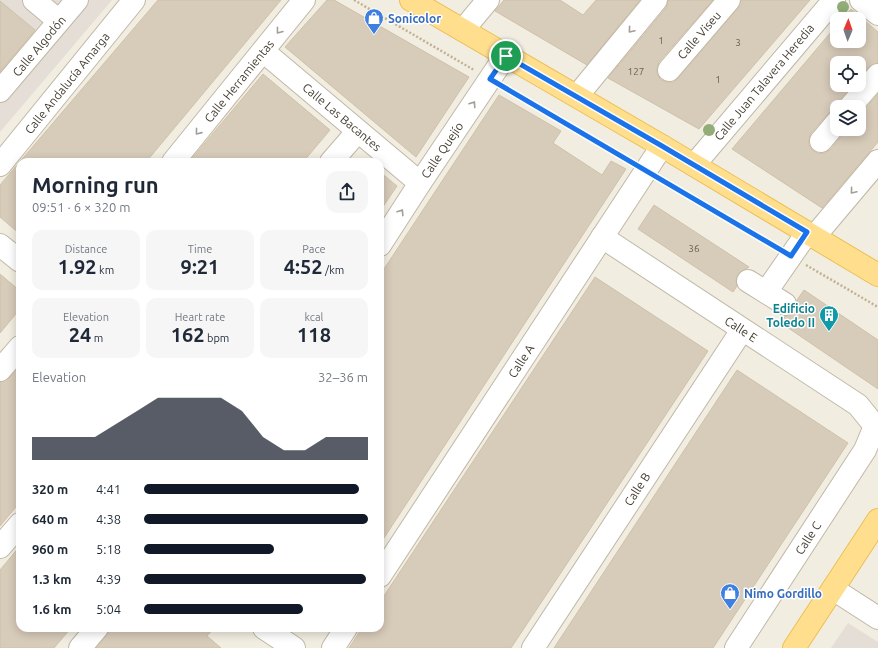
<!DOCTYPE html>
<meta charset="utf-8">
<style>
:root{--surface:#fff;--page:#f6f6f7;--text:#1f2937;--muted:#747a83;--accent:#111827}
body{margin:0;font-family:Ubuntu,sans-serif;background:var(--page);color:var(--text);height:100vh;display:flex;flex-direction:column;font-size:15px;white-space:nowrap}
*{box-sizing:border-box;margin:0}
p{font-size:13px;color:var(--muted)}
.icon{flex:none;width:22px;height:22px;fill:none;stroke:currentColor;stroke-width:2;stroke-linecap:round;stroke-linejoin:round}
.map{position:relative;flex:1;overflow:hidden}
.details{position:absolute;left:16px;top:158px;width:368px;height:474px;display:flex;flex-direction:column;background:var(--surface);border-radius:12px;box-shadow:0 2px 10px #0003}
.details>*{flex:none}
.needle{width:26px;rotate:2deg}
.fabs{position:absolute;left:830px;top:12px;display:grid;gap:8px}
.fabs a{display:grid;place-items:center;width:36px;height:36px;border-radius:8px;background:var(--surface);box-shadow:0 2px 10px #0003;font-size:20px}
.pin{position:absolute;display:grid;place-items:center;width:34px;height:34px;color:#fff;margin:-17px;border:2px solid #fff;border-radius:50%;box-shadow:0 1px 4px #0007}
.round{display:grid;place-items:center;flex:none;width:42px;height:42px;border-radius:12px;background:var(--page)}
.overview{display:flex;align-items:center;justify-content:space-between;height:68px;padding:0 16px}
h1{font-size:22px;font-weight:700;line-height:30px}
.figures{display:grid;grid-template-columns:repeat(3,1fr);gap:6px;height:68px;padding:4px 16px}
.figures div{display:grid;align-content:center;border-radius:10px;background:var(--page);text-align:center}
.figures b{font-size:20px;font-weight:700}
.figures small{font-size:11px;font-weight:400}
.figures p{font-size:11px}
.chart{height:112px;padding:8px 16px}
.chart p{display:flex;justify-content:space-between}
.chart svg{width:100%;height:72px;margin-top:4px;fill:var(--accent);opacity:.7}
ul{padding:0 16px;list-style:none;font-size:13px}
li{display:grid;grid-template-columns:64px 48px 1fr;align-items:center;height:30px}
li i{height:10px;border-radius:5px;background:var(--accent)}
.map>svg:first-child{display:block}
.industrial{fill:#e4ded7}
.building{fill:#d7cbb9;stroke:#d0c1a9}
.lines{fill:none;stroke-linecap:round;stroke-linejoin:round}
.minor-casing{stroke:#c1b8a6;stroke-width:24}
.major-casing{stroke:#ecbf56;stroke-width:24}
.path{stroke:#c1b194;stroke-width:2.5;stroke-dasharray:2 2;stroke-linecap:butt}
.minor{stroke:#fff;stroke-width:22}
.major{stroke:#ffdf8d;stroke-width:22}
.tree{fill:#92ad78}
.oneway{stroke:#a29e98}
.route-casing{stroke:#fff;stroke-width:8}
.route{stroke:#1a73e8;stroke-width:5}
.labels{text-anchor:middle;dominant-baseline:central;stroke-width:3;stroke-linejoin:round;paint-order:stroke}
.number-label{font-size:10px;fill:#696054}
.shop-label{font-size:12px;font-weight:bold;fill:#366cbe;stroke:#fff;text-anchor:start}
.street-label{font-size:12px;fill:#443d32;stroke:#fff}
.culture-label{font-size:12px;font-weight:bold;fill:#0d838f;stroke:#fff;text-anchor:end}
</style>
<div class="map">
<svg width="878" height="648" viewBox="0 0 878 648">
<rect width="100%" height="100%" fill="#f2ede1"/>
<!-- industrial -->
<g class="industrial">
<path d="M0 0H112L0 132Z"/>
<path d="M848 623 878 642V648H831Z"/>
</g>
<!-- building -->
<g class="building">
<path d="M158 0H281L146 162H20V234L0 217V185Z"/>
<path d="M327 0H334L469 77 416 157 285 47Z"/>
<path d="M504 0H560L583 15 596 0H640L587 65 495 11Z"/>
<path d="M668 0H713L659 62 657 68V74L661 80 667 82H674L678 78 738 8 741 0H810L699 129 608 78 666 8Z"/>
<path d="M0 1 35 30 0 72Z"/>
<path d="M851 9 878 32V63L869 67 859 78V63H837V85H853L840 99 837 110H832L828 114 811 133 809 138V145L813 151 818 153H825L831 149 847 129H859V116L878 94V142L822 208 732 149 837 25V41H859V19H842Z"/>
<path d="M263 74 330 130 303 162H189Z"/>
<path d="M499 95 561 131 553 143 602 175 611 161 626 169 380 544V275Z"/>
<path d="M380 172 397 186 380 211Z"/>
<path d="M654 205 749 267 738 274 736 280 737 286 733 292 638 229Z"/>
<path d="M0 274 20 291V309L0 333Z"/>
<path d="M595 277 708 351 511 648H349L362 628H380V602Z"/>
<path d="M804 290 878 340V389L781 323 785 316 791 315 795 311 797 305V300Z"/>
<path d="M20 366V502L0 526V382L9 378Z"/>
<path d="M737 370 848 443 713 648H554Z"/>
<path d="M20 546V628H71L54 648H0V570Z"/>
<path d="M112 628H214L207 636 221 648H96Z"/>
</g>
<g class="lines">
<!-- minor casing -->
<g class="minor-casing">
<g id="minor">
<path d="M34 0 59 21"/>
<path d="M861 0 878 14"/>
<path d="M463 30 488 0"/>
<path d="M263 51 420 183"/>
<path d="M669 70 729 0"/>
<path d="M0 91 77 0"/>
<path d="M577 96 656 0"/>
<path d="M850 107 878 75"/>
<path d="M821 141 837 122"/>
<path d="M173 162 304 0"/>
<path d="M331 162 358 131"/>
<path d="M0 165 134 0"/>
<path d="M694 165 834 0"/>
<path d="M602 237 858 405 875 426 865 450 736 648"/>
<path d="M814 237 878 161"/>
<path d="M0 245 20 261"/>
<path d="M380 245 420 183 506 55"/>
<path d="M748 281 785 304"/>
<path d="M766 292 807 233"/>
<path d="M0 370 20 347"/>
<path d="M0 547 20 524"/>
<path d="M380 576 662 146"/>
<path d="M833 589 878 618"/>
<path d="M264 628 294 648"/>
<path d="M80 648 97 628"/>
<path d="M333 648 346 628"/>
<path d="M533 648 742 330"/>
</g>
</g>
<!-- major casing -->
<g class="major-casing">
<g id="major">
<path d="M411 0 662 146 878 275"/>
<path d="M794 648 878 520"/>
</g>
</g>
<!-- path -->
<g class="path">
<path d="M354 0 474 70"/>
<path d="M506 89 631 163"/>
<path d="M661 180 776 247"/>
<path d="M806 265 878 307"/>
</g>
<!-- minor -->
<use href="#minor" class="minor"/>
<!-- major -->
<use href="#major" class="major"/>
</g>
<!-- trees -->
<g class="tree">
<circle cx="843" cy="7" r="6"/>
<circle cx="709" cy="130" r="6"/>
</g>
<!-- one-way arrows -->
<defs><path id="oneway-chevron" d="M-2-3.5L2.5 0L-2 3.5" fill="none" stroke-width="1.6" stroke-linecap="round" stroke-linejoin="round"/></defs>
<g class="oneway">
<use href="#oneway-chevron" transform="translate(631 30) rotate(130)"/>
<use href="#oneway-chevron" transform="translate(279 31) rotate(128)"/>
<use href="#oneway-chevron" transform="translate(473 104) rotate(-56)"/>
<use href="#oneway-chevron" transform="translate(198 132) rotate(129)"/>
<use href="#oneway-chevron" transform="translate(853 191) rotate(130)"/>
<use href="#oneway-chevron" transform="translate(401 212) rotate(-57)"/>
</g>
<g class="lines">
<!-- route casing -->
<g class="route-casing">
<path id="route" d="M506 56 662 146 807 232 791 256 490 79Z"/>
</g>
<!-- route -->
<use href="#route" class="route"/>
</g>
<!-- icons -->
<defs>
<g id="shop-pin" transform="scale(1)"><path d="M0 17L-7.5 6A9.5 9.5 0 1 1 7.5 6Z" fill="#3f7fe0" stroke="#fff"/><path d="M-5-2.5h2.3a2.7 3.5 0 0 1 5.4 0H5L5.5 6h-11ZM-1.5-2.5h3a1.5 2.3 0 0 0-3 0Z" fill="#fff"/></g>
<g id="building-pin" transform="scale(1)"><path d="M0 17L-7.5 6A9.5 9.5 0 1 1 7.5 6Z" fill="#0f9aa8" stroke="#fff"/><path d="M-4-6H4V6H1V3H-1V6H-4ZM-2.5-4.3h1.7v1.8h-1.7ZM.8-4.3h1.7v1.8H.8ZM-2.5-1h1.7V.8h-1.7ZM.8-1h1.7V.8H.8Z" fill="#fff"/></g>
</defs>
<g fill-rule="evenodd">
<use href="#shop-pin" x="374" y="18"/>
<use href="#building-pin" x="829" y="315"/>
<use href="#shop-pin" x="730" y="593"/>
</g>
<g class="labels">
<!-- number labels -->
<g class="number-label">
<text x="661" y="40">1</text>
<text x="738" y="42">3</text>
<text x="636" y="71">127</text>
<text x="718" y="79">1</text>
<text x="694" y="248">36</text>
</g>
<!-- shop labels -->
<g class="shop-label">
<text x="388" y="18">Sonicolor</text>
<text x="744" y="593">Nimo Gordillo</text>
</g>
<!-- street labels -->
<g class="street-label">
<text transform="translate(699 35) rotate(-49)">Calle Viseu</text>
<text transform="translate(39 46) rotate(-50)">Calle Algodón</text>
<text transform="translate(239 81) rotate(-51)">Calle Herramientas</text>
<text transform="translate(764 82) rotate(-50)">Calle Juan Talavera Heredia</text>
<text transform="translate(67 83) rotate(-51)">Calle Andalucía Amarga</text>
<text transform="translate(342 117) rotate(40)">Calle Las Bacantes</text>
<text transform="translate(442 150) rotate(-56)">Calle Quejío</text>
<text transform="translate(741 329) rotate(33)">Calle E</text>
<text transform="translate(521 361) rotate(-57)">Calle A</text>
<text transform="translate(637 489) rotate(-57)">Calle B</text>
<text transform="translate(808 538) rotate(-57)">Calle C</text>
</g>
<!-- culture labels -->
<g class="culture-label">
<text x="815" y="308">Edificio<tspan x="815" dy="14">Toledo II</tspan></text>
</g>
</g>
</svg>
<div class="fabs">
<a><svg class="needle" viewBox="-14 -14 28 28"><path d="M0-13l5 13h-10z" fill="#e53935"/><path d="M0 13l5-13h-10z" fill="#747a83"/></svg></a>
<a><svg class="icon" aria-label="locate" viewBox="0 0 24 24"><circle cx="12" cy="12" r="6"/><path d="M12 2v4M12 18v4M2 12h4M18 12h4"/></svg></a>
<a><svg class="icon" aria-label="layers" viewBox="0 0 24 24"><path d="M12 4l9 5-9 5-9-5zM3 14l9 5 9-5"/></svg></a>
</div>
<div class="pin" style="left:506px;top:56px;background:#1e9e55"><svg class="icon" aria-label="arrive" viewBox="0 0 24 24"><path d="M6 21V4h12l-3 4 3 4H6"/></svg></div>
<section class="details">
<div class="overview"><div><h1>Morning run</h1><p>09:51 · 6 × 320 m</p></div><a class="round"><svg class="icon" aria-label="share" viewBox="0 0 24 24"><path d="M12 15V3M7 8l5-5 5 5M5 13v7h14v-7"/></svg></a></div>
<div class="figures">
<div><p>Distance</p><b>1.92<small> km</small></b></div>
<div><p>Time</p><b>9:21</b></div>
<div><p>Pace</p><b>4:52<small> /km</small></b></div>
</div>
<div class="figures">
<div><p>Elevation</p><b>24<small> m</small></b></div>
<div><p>Heart rate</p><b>162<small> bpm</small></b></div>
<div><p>kcal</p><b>118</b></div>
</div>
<div class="chart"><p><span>Elevation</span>32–36 m</p>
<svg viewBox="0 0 160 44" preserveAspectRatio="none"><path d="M0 44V30L10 30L20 30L30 30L40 22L50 14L60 6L70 6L80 6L90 6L100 14L110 30L120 38L130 38L140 30L150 30L160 30V44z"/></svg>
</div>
<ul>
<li><b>320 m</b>4:41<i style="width:96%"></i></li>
<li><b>640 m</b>4:38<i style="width:100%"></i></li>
<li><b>960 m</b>5:18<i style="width:58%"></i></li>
<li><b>1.3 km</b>4:39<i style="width:99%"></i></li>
<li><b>1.6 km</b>5:04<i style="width:71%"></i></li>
</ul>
</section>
</div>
